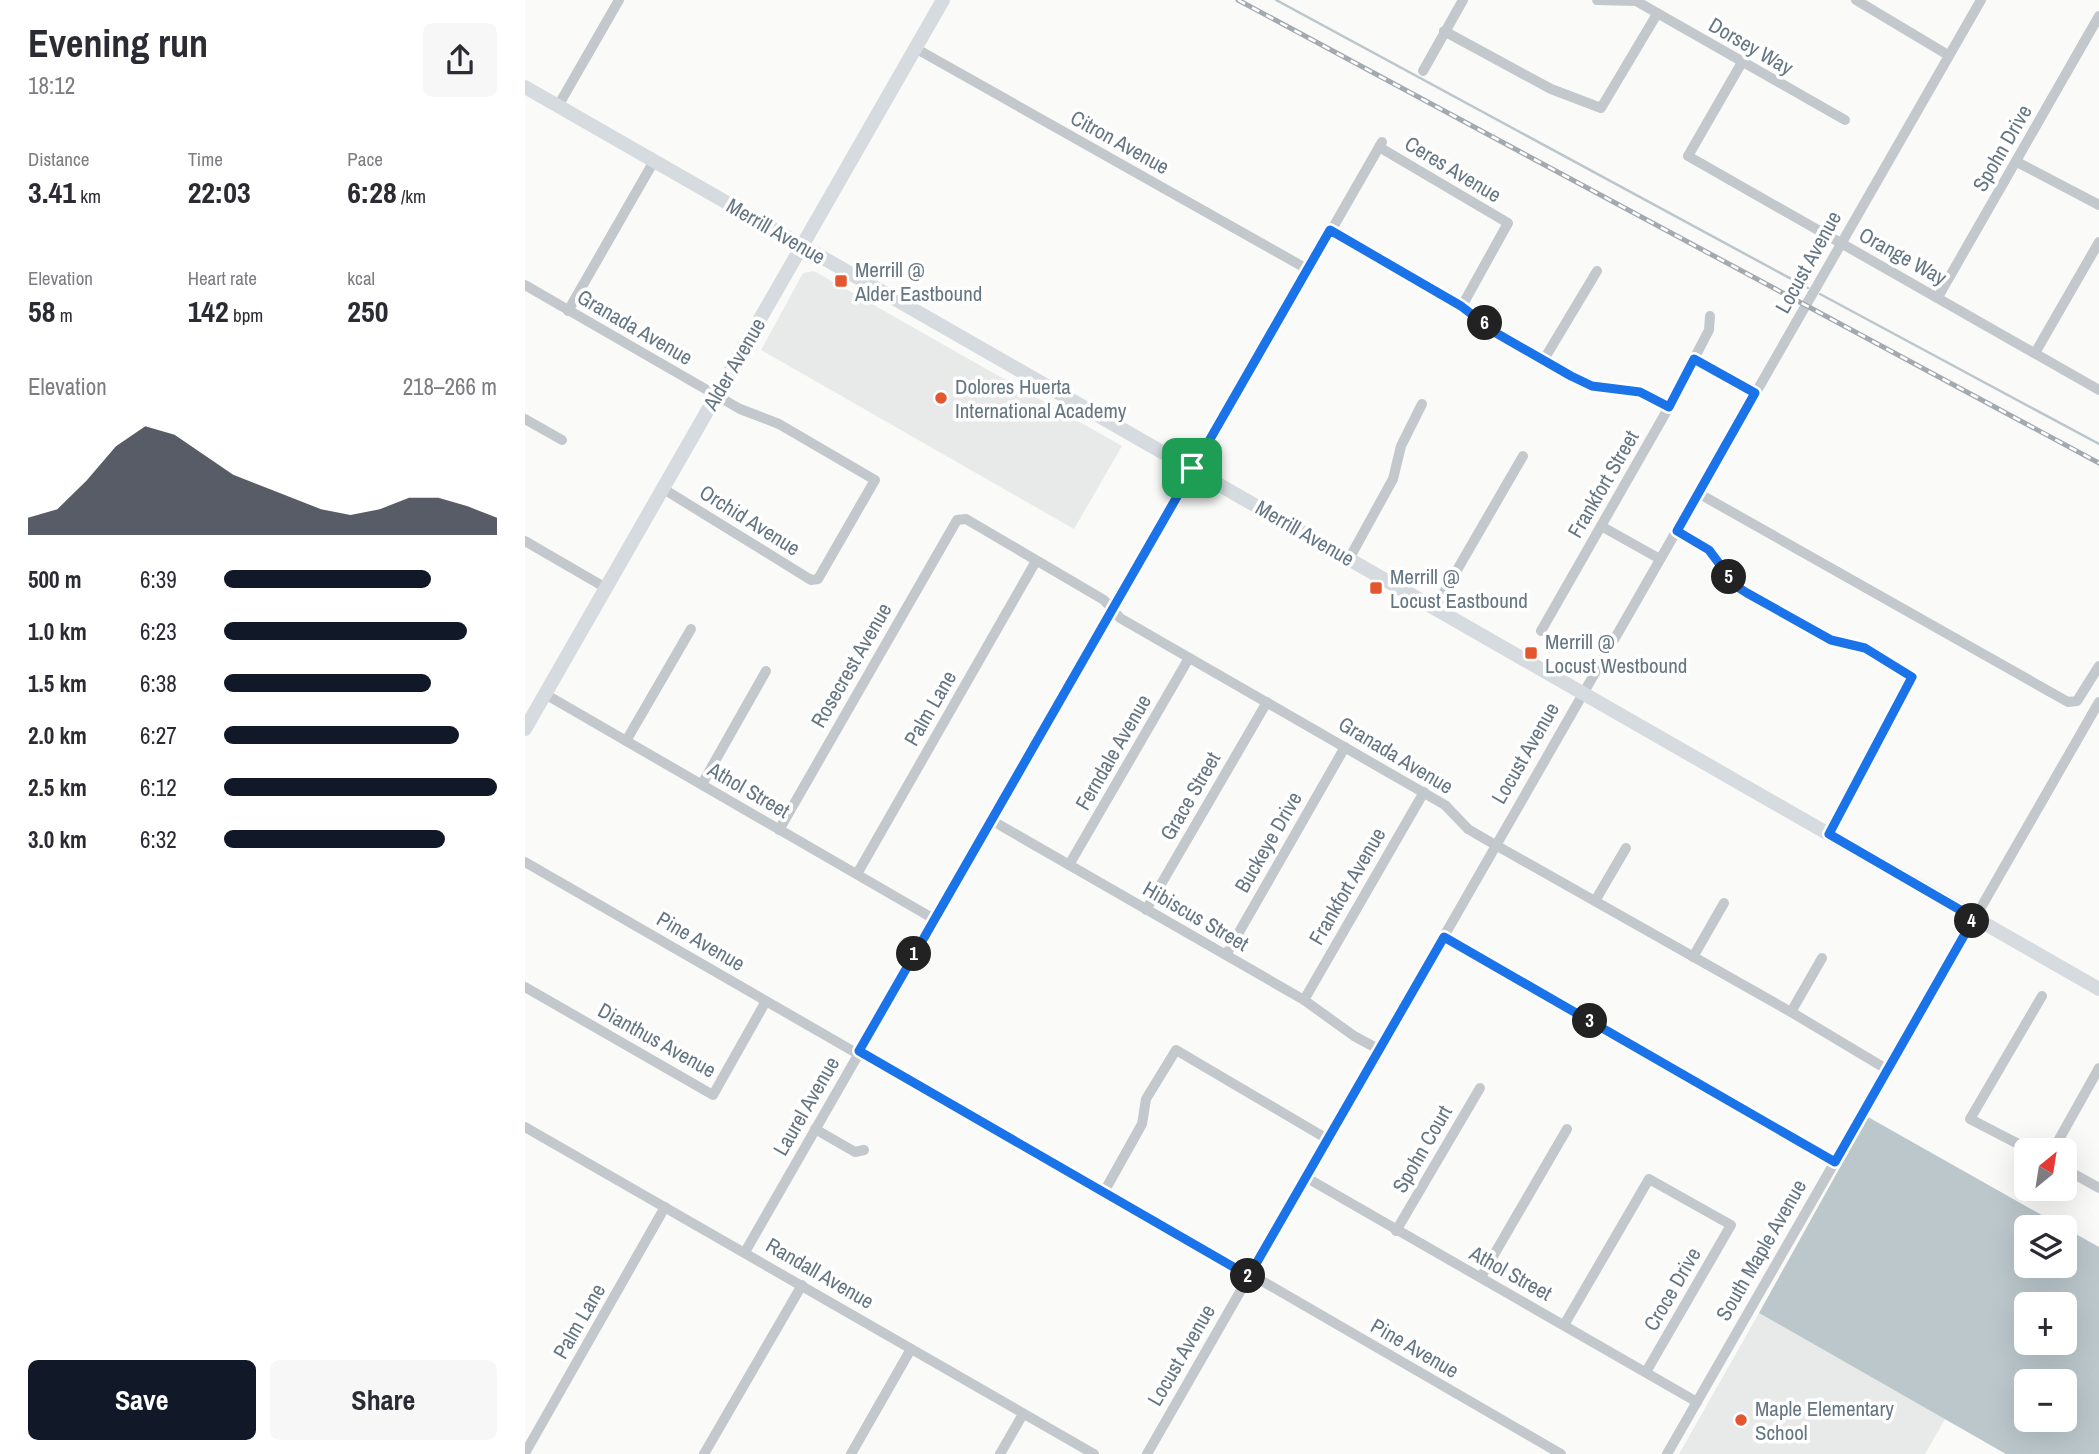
<!DOCTYPE html>
<meta charset="utf-8">
<style>
:root{--surface:#fff;--page:#f7f7f7;--text:#2b2b33;--muted:#7c7c81;--accent:#111827}
body{margin:0;font-family:"Archivo Narrow",sans-serif;background:var(--page);color:var(--text);height:100vh;display:flex;flex-direction:column;font-size:26px;white-space:nowrap}
*{box-sizing:border-box;margin:0}
p{font-size:23px;color:var(--muted)}
.icon{flex:none;width:38px;height:38px;fill:none;stroke:currentColor;stroke-width:2;stroke-linecap:round;stroke-linejoin:round}
.map{position:relative;flex:1;overflow:hidden}
.side{display:flex;flex-direction:column;background:var(--surface);width:525px}
.side>*{flex:none}
.needle{width:46px;rotate:30deg}
.tools{position:absolute;left:1489px;top:1138px;display:grid;gap:14px}
.tools a{display:grid;place-items:center;width:63px;height:63px;border-radius:10px;background:var(--surface);box-shadow:0 7px 28px #0002;font-size:35px}
.pin{position:absolute;display:grid;place-items:center;width:60px;height:60px;color:#fff;margin:-30px;border-radius:14px;box-shadow:0 4px 10px #0006}
.km{position:absolute;width:35px;height:35px;margin:-18px;border-radius:50%;background:#222;color:#fff;font-size:19px;line-height:35px;text-align:center}
.round{display:grid;place-items:center;flex:none;width:74px;height:74px;border-radius:10px;background:var(--page)}
.headline{display:flex;align-items:center;justify-content:space-between;height:119px;padding:0 28px}
h1{font-size:38px;font-weight:700;line-height:52px}
.figures{display:grid;grid-template-columns:repeat(3,1fr);gap:10px;height:119px;padding:7px 28px}
.figures div{display:grid;align-content:center}
.figures b{font-size:30px;font-weight:700}
.figures small{font-size:19px;font-weight:400}
.figures p{font-size:19px}
.chart{height:196px;padding:14px 28px}
.chart p{display:flex;justify-content:space-between}
.chart svg{width:100%;height:126px;margin-top:7px;fill:var(--accent);opacity:.7}
.cta{display:flex;gap:14px;margin-top:auto;padding:14px 28px}
.cta a{flex:1;height:80px;border-radius:10px;background:var(--accent);color:#fff;font-size:28px;font-weight:700;line-height:80px;text-align:center}
.cta a+a{background:var(--page);color:var(--text)}
ul{padding:0 28px;list-style:none;font-size:23px}
li{display:grid;grid-template-columns:112px 84px 1fr;align-items:center;height:52px}
li i{height:18px;border-radius:9px;background:var(--accent)}
main{display:flex;flex:1;min-height:0}
.map>svg:first-child{display:block}
.built{fill:#e8e9e9}
.water{fill:#bbc7cb;fill-rule:evenodd}
.lines{fill:none;stroke-linecap:round;stroke-linejoin:round}
.stream{stroke:#bbc7cb;stroke-width:2.5}
.minor{stroke:#c3c8cc;stroke-width:10}
.major{stroke:#d6dbdf;stroke-width:14}
.rail-casing{stroke:#a2aab0;stroke-width:5}
.rail{stroke:#fff;stroke-width:2.5;stroke-dasharray:8;stroke-linecap:butt}
.route-casing{stroke:#fff;stroke-width:14}
.route{stroke:#1a73e8;stroke-width:9}
.poi-dot{fill:#e4572e;stroke:#fff;stroke-width:2.5}
.labels{text-anchor:middle;dominant-baseline:central;stroke-width:7;stroke-linejoin:round;paint-order:stroke}
.street-label{font-size:21px;fill:#657683;stroke:#fff}
.poi-label{font-size:21px;fill:#657683;stroke:#fff;text-anchor:start}
</style>
<main>
<section class="side">
<div class="headline"><div><h1>Evening run</h1><p>18:12</p></div><a class="round"><svg class="icon" aria-label="share" viewBox="0 0 24 24"><path d="M12 15V3M7 8l5-5 5 5M5 13v7h14v-7"/></svg></a></div>
<div class="figures">
<div><p>Distance</p><b>3.41<small> km</small></b></div>
<div><p>Time</p><b>22:03</b></div>
<div><p>Pace</p><b>6:28<small> /km</small></b></div>
</div>
<div class="figures">
<div><p>Elevation</p><b>58<small> m</small></b></div>
<div><p>Heart rate</p><b>142<small> bpm</small></b></div>
<div><p>kcal</p><b>250</b></div>
</div>
<div class="chart"><p><span>Elevation</span>218–266 m</p>
<svg viewBox="0 0 160 44" preserveAspectRatio="none"><path d="M0 44V38L10 35L20 25L30 13L40 6L50 9L60 16L70 23L80 27L90 31L100 35L110 37L120 35L130 31L140 31L150 34L160 38V44z"/></svg>
</div>
<ul>
<li><b>500 m</b>6:39<i style="width:76%"></i></li>
<li><b>1.0 km</b>6:23<i style="width:89%"></i></li>
<li><b>1.5 km</b>6:38<i style="width:76%"></i></li>
<li><b>2.0 km</b>6:27<i style="width:86%"></i></li>
<li><b>2.5 km</b>6:12<i style="width:100%"></i></li>
<li><b>3.0 km</b>6:32<i style="width:81%"></i></li>
</ul>
<div class="cta"><a>Save</a><a>Share</a></div>
</section>
<div class="map">
<svg width="1574" height="1454" viewBox="0 0 1574 1454">
<rect width="100%" height="100%" fill="#fafaf8"/>
<!-- built -->
<g class="built">
<path d="M289 271 597 446 549 529 236 350 278 273Z"/>
<path d="M1234 1313 1420 1419 1400 1454H1154Z"/>
</g>
<!-- water -->
<path class="water" d="M1343 1117 1538 1227H1502V1265H1540V1228L1574 1247V1454H1481L1234 1313ZM1502 1304H1540V1342H1502ZM1502 1381H1540V1419H1502Z"/>
<g class="lines">
<!-- stream -->
<g class="stream">
<path d="M751 0 1283 288"/>
<path d="M1295 294 1574 444"/>
</g>
<!-- minor -->
<g class="minor">
<path d="M1072 0 1111 1 1320 120"/>
<path d="M1331 0 1423 55"/>
<path d="M919 31 1026 89 1076 108 1132 14"/>
<path d="M390 48 782 269"/>
<path d="M1216 64 1163 156 1574 390"/>
<path d="M898 71 938 0"/>
<path d="M33 106 94 0"/>
<path d="M854 147 983 223 937 306"/>
<path d="M1492 162 1574 205"/>
<path d="M805 230 937 306 971 333 1046 376 1067 386 1115 392 1144 407"/>
<path d="M0 285 215 409 254 424 350 480 293 579 286 580 137 488"/>
<path d="M1413 297 1574 16"/>
<path d="M43 311 129 161"/>
<path d="M1510 353 1574 242"/>
<path d="M1169 359 1230 393"/>
<path d="M1018 361 1072 271"/>
<path d="M0 419 37 440"/>
<path d="M1173 493 1543 702 1552 701 1574 666"/>
<path d="M1076 526 1135 559"/>
<path d="M1152 531 1184 550 1211 586 1222 593 1306 641 1340 648 1387 677 1304 834"/>
<path d="M0 541 81 588"/>
<path d="M824 559 868 479 876 446 897 404"/>
<path d="M910 608 998 456"/>
<path d="M1016 631 1144 407 1184 330 1185 316"/>
<path d="M20 694 409 919"/>
<path d="M101 741 166 629"/>
<path d="M177 784 241 671"/>
<path d="M466 820 779 1000 829 1036 855 1050"/>
<path d="M254 830 432 520 441 519 579 600 595 618 920 805 943 829 960 839 1266 1012 1363 1070"/>
<path d="M0 862 333 1054"/>
<path d="M544 865 664 658"/>
<path d="M332 874 511 561"/>
<path d="M1070 901 1101 848"/>
<path d="M621 910 742 702"/>
<path d="M919 938 1310 1162"/>
<path d="M701 955 820 747"/>
<path d="M1168 957 1199 903"/>
<path d="M0 987 188 1095 241 1001"/>
<path d="M779 1000 899 792"/>
<path d="M1266 1012 1297 958"/>
<path d="M334 1051 724 1276"/>
<path d="M0 1127 569 1454"/>
<path d="M290 1129 330 1152 339 1150"/>
<path d="M1505 1150 1445 1119 1517 996"/>
<path d="M1528 1150 1574 1068"/>
<path d="M1540 1169 1574 1188"/>
<path d="M782 1178 1172 1402"/>
<path d="M579 1192 617 1124 621 1099 651 1050 804 1140"/>
<path d="M871 1231 955 1088"/>
<path d="M220 1252 857 142"/>
<path d="M725 1274 1036 1454"/>
<path d="M956 1277 1042 1129"/>
<path d="M1039 1325 1124 1179 1206 1225 1121 1372"/>
<path d="M0 1453 140 1207"/>
<path d="M179 1454 277 1285"/>
<path d="M326 1454 386 1349"/>
<path d="M475 1454 498 1414"/>
<path d="M622 1454 1456 0"/>
<path d="M1142 1454 1574 702"/>
</g>
<!-- major -->
<g class="major">
<path d="M0 87 1574 989"/>
<path d="M0 729 418 0"/>
</g>
<!-- rail casing -->
<g class="rail-casing">
<path id="rail" d="M713 0 1574 463"/>
</g>
<!-- rail -->
<use href="#rail" class="rail"/>
</g>
<g class="lines">
<!-- route casing -->
<g class="route-casing">
<path id="route" d="M805 230 936 306 971 333 1046 376 1067 386 1115 392 1144 407 1169 359 1230 393 1152 531 1184 550 1211 586 1222 593 1306 640 1340 648 1387 677 1304 834 1449 918 1310 1162 919 937 724 1276 334 1051Z"/>
</g>
<!-- route -->
<use href="#route" class="route"/>
</g>
<!-- markers -->
<g class="poi-dot">
<rect x="309" y="274" width="14" height="14" rx="3.5"/>
<circle cx="416" cy="398" r="7"/>
<rect x="844" y="581" width="14" height="14" rx="3.5"/>
<rect x="999" y="646" width="14" height="14" rx="3.5"/>
<circle cx="1216" cy="1420" r="7"/>
</g>
<g class="labels">
<!-- street labels -->
<g class="street-label">
<text transform="translate(1226 46) rotate(30)">Dorsey Way</text>
<text transform="translate(595 142) rotate(29)">Citron Avenue</text>
<text transform="translate(1477 148) rotate(-60)">Spohn Drive</text>
<text transform="translate(928 169) rotate(31)">Ceres Avenue</text>
<text transform="translate(251 231) rotate(30)">Merrill Avenue</text>
<text transform="translate(1378 256) rotate(29)">Orange Way</text>
<text transform="translate(1283 262) rotate(-61)">Locust Avenue</text>
<text transform="translate(110 327) rotate(30)">Granada Avenue</text>
<text transform="translate(209 364) rotate(-60)">Alder Avenue</text>
<text transform="translate(1078 484) rotate(-60)">Frankfort Street</text>
<text transform="translate(225 520) rotate(32)">Orchid Avenue</text>
<text transform="translate(780 533) rotate(30)">Merrill Avenue</text>
<text transform="translate(326 665) rotate(-60)">Rosecrest Avenue</text>
<text transform="translate(405 708) rotate(-60)">Palm Lane</text>
<text transform="translate(588 752) rotate(-60)">Ferndale Avenue</text>
<text transform="translate(1000 753) rotate(-60)">Locust Avenue</text>
<text transform="translate(871 755) rotate(31)">Granada Avenue</text>
<text transform="translate(224 790) rotate(30)">Athol Street</text>
<text transform="translate(665 796) rotate(-60)">Grace Street</text>
<text transform="translate(743 842) rotate(-60)">Buckeye Drive</text>
<text transform="translate(822 886) rotate(-60)">Frankfort Avenue</text>
<text transform="translate(671 916) rotate(30)">Hibiscus Street</text>
<text transform="translate(176 941) rotate(30)">Pine Avenue</text>
<text transform="translate(132 1040) rotate(29)">Dianthus Avenue</text>
<text transform="translate(281 1106) rotate(-60)">Laurel Avenue</text>
<text transform="translate(897 1149) rotate(-60)">Spohn Court</text>
<text transform="translate(1236 1250) rotate(-60)">South Maple Avenue</text>
<text transform="translate(295 1273) rotate(30)">Randall Avenue</text>
<text transform="translate(986 1273) rotate(29)">Athol Street</text>
<text transform="translate(1147 1289) rotate(-60)">Croce Drive</text>
<text transform="translate(54 1321) rotate(-60)">Palm Lane</text>
<text transform="translate(890 1348) rotate(30)">Pine Avenue</text>
<text transform="translate(656 1355) rotate(-60)">Locust Avenue</text>
</g>
<!-- poi labels -->
<g class="poi-label">
<text x="330" y="269">Merrill @<tspan x="330" dy="24">Alder Eastbound</tspan></text>
<text x="430" y="386">Dolores Huerta<tspan x="430" dy="24">International Academy</tspan></text>
<text x="865" y="576">Merrill @<tspan x="865" dy="24">Locust Eastbound</tspan></text>
<text x="1020" y="641">Merrill @<tspan x="1020" dy="24">Locust Westbound</tspan></text>
<text x="1230" y="1408">Maple Elementary<tspan x="1230" dy="24">School</tspan></text>
</g>
</g>
</svg>
<div class="tools">
<a><svg class="needle" viewBox="-14 -14 28 28"><path d="M0-13l5 13h-10z" fill="#e53935"/><path d="M0 13l5-13h-10z" fill="#7c7c81"/></svg></a>
<a><svg class="icon" aria-label="layers" viewBox="0 0 24 24"><path d="M12 4l9 5-9 5-9-5zM3 14l9 5 9-5"/></svg></a>
<a>+</a>
<a>−</a>
</div>
<div class="pin" style="left:667px;top:468px;background:#1e9e55"><svg class="icon" aria-label="arrive" viewBox="0 0 24 24"><path d="M6 21V4h12l-3 4 3 4H6"/></svg></div>
<b class="km" style="left:389px;top:954px">1</b>
<b class="km" style="left:723px;top:1276px">2</b>
<b class="km" style="left:1065px;top:1021px">3</b>
<b class="km" style="left:1447px;top:921px">4</b>
<b class="km" style="left:1204px;top:577px">5</b>
<b class="km" style="left:960px;top:323px">6</b>
</div>
</main>
